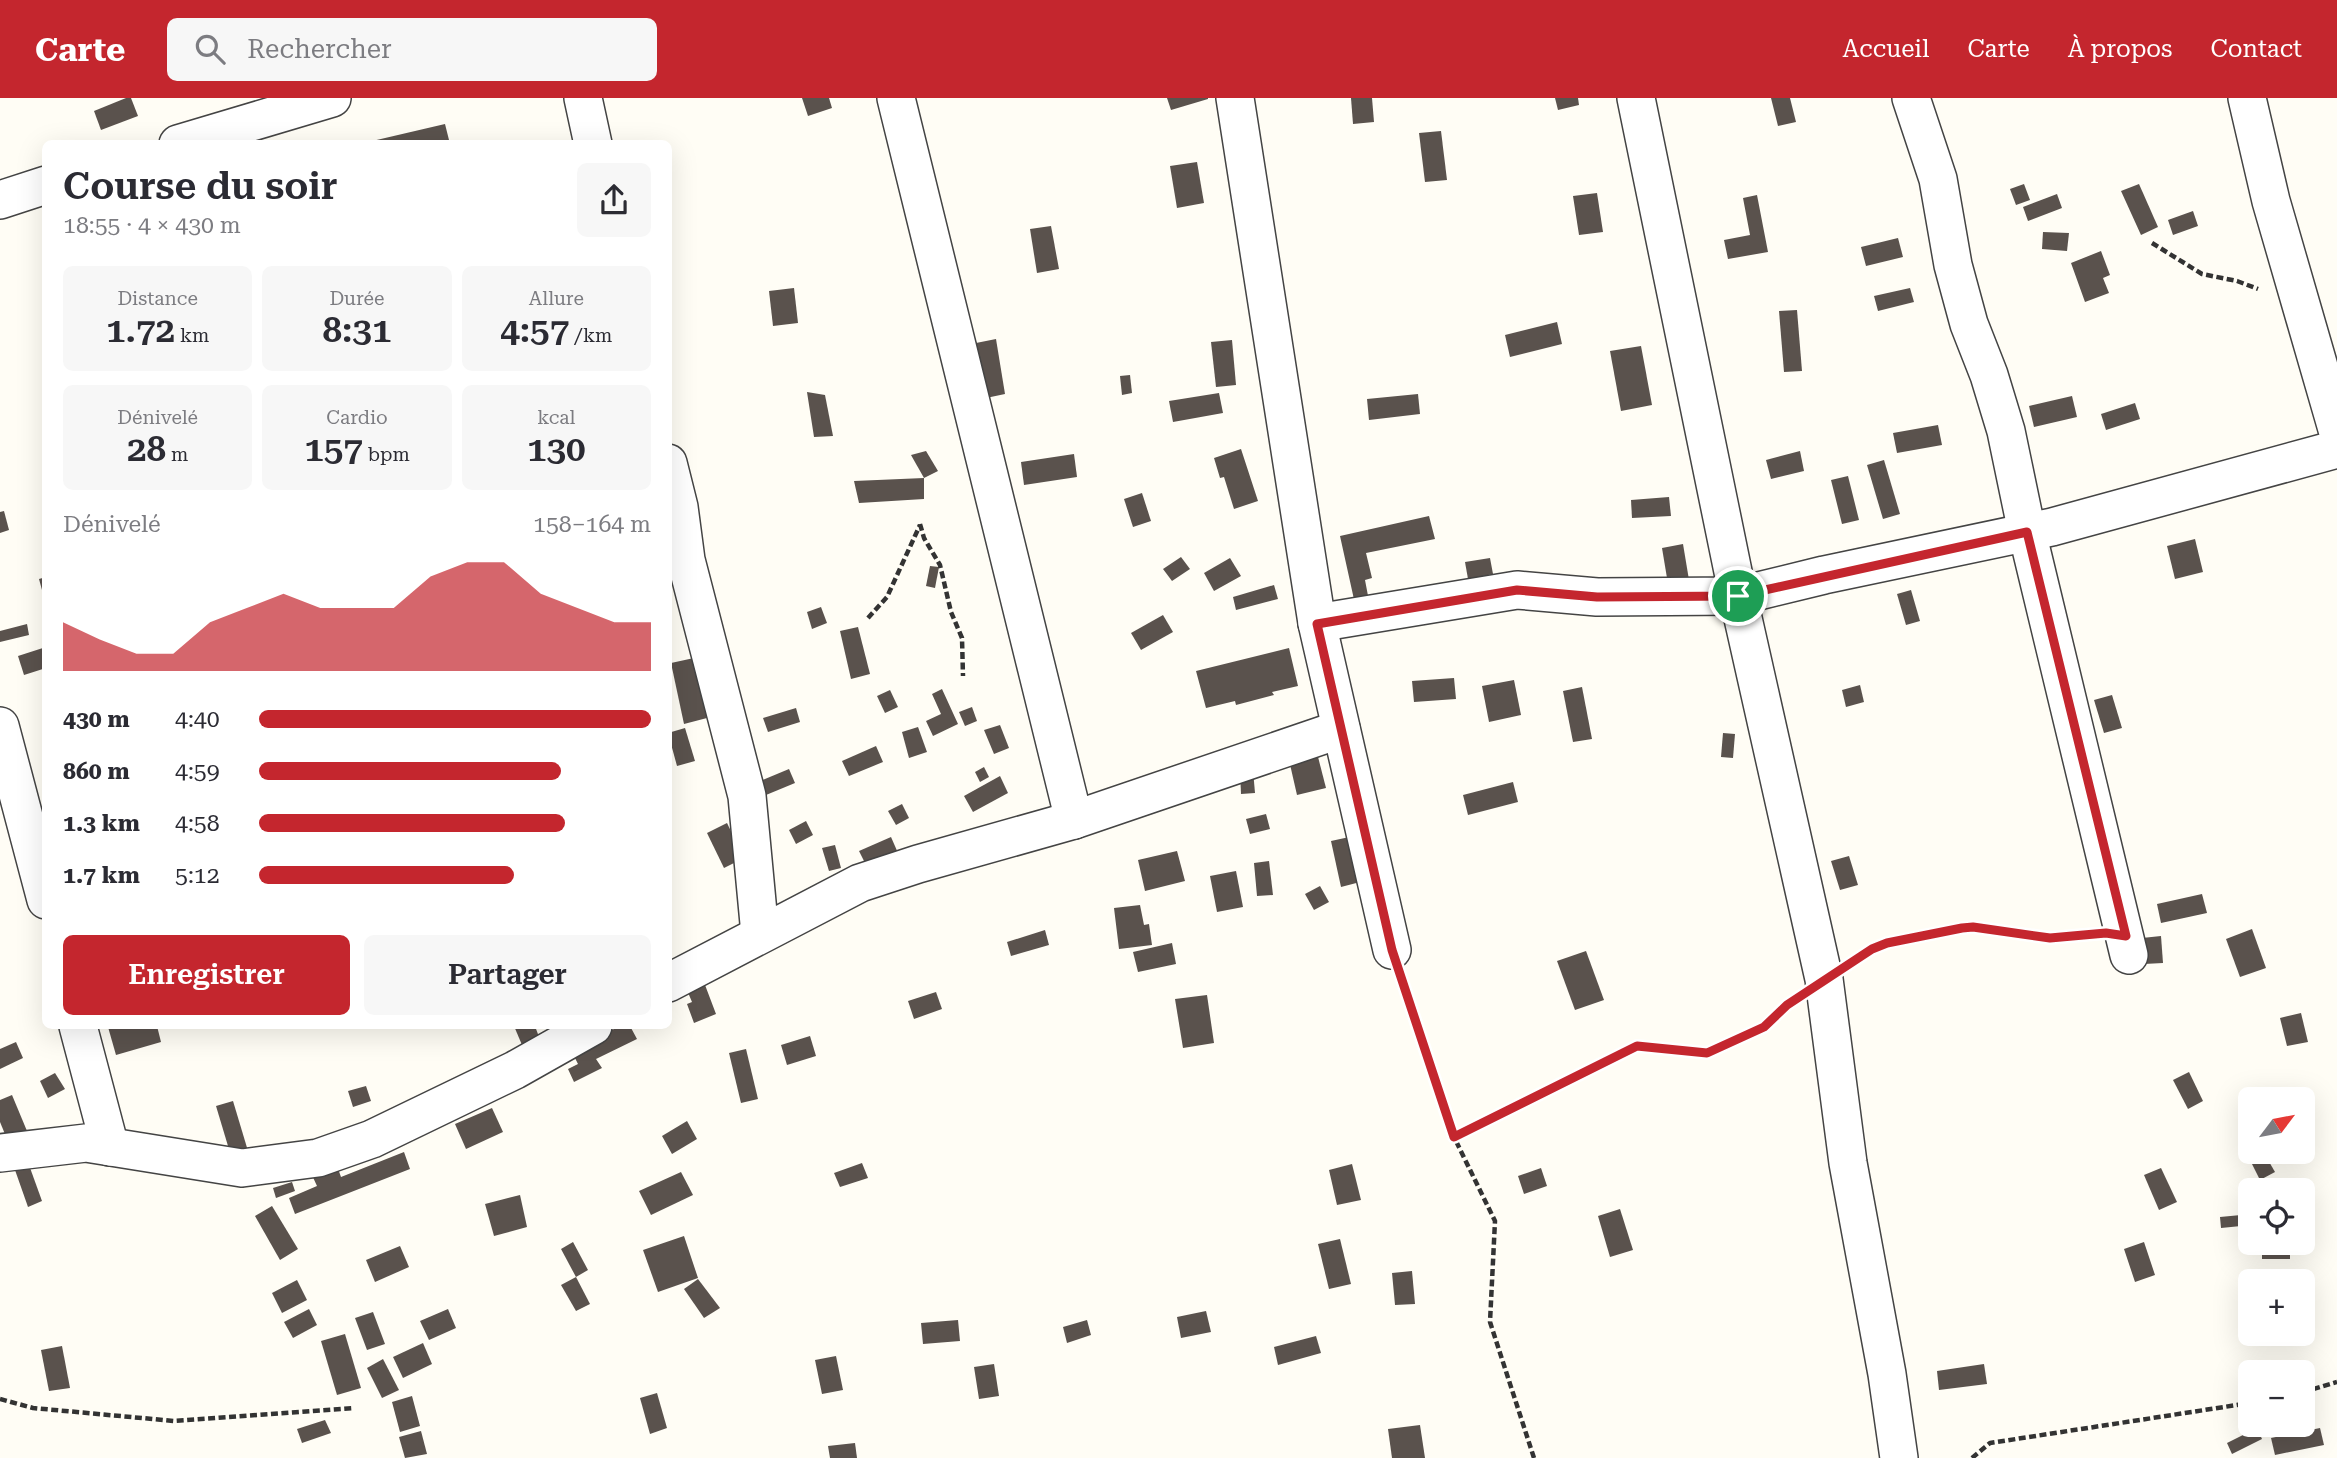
<!DOCTYPE html>
<html lang="fr">
<meta charset="utf-8">
<style>
:root{--surface:#fff;--page:#f7f7f7;--text:#2b2b33;--muted:#7c7c81;--accent:#c4262e}
body{margin:0;font-family:"Roboto Serif",serif;background:var(--page);color:var(--text);height:100vh;display:flex;flex-direction:column;font-size:26px;white-space:nowrap}
*{box-sizing:border-box;margin:0}
p{font-size:23px;color:var(--muted)}
.icon{flex:none;width:38px;height:38px;fill:none;stroke:currentColor;stroke-width:2;stroke-linecap:round;stroke-linejoin:round}
.map{position:relative;flex:1;overflow:hidden}
.details{position:absolute;left:42px;top:42px;width:630px;height:889px;display:flex;flex-direction:column;background:var(--surface);border-radius:10px;box-shadow:0 7px 28px #0002}
.details>*{flex:none}
.needle{width:46px;rotate:58deg}
.controls{position:absolute;left:2238px;top:989px;display:grid;gap:14px}
.controls a{display:grid;place-items:center;width:77px;height:77px;border-radius:10px;background:var(--surface);box-shadow:0 7px 28px #0002;font-size:35px}
.pin{position:absolute;display:grid;place-items:center;width:60px;height:60px;color:#fff;margin:-30px;border:4px solid #fff;border-radius:50%;box-shadow:0 2px 7px #0007}
.round{display:grid;place-items:center;flex:none;width:74px;height:74px;border-radius:10px;background:var(--page)}
.overview{display:flex;align-items:center;justify-content:space-between;height:119px;padding:0 21px}
h1{font-size:38px;font-weight:600;line-height:52px}
.metrics{display:grid;grid-template-columns:repeat(3,1fr);gap:10px;height:119px;padding:7px 21px}
.metrics div{display:grid;align-content:center;border-radius:10px;background:var(--page);text-align:center}
.metrics b{font-size:35px;font-weight:600}
.metrics small{font-size:19px;font-weight:400}
.metrics p{font-size:19px}
.chart{height:196px;padding:14px 21px}
.chart p{display:flex;justify-content:space-between}
.chart svg{width:100%;height:126px;margin-top:7px;fill:var(--accent);opacity:.7}
.button{display:flex;gap:14px;margin-top:auto;padding:14px 21px}
.button a{flex:1;height:80px;border-radius:10px;background:var(--accent);color:#fff;font-size:28px;font-weight:600;line-height:80px;text-align:center}
.button a+a{background:var(--page);color:var(--text)}
ul{padding:0 21px;list-style:none;font-size:23px}
li{display:grid;grid-template-columns:112px 84px 1fr;align-items:center;height:52px}
li i{height:18px;border-radius:9px;background:var(--accent)}
header{display:flex;align-items:center;gap:42px;box-sizing:border-box;height:98px;padding:0 35px;background:var(--accent);color:#fff}
header strong{font-size:33px}
nav{display:flex;gap:38px;margin-inline-start:auto;font-size:24px}
.search{width:490px;height:63px;background:var(--page);display:flex;align-items:center;gap:18px;box-sizing:border-box;padding:0 24px;border-radius:10px;color:var(--muted);font-size:26px}
.map>svg:first-child{display:block}
.building{fill:#5a524d}
.lines{fill:none;stroke-linecap:round;stroke-linejoin:round}
.minor-casing{stroke:#444;stroke-width:40}
.path{stroke:#333;stroke-width:4.5;stroke-dasharray:7 3.5;stroke-linecap:butt}
.minor{stroke:#fff;stroke-width:37}
.route-casing{stroke:#fff;stroke-width:14}
.route{stroke:#c4262e;stroke-width:9}
</style>
<header>
<strong>Carte</strong>
<div class="search"><svg class="icon" aria-label="search" viewBox="0 0 24 24"><circle cx="10" cy="10" r="6"/><path d="M15 15l6 6"/></svg>Rechercher</div>
<nav><a>Accueil</a><a>Carte</a><a>À propos</a><a>Contact</a></nav>
</header>
<div class="map">
<svg width="2337" height="1360" viewBox="0 0 2337 1360">
<rect width="100%" height="100%" fill="#fffdf5"/>
<!-- building -->
<g class="building">
<path d="M126 0H131L138 18 101 32 94 13Z"/>
<path d="M802 0H829L832 10 808 18Z"/>
<path d="M1167 0H1208V1L1171 12Z"/>
<path d="M1351 0H1372L1374 24 1353 26Z"/>
<path d="M1555 0H1578L1579 7 1558 12Z"/>
<path d="M1771 0H1790L1796 24 1778 28Z"/>
<path d="M445 26 450 46H368V44Z"/>
<path d="M1441 33 1447 82 1425 84 1419 35Z"/>
<path d="M1197 64 1204 105 1177 110 1170 68Z"/>
<path d="M2024 86 2030 102 2016 107 2010 91Z"/>
<path d="M2139 86 2158 129 2141 137 2121 93Z"/>
<path d="M1597 95 1603 134 1579 137 1573 98Z"/>
<path d="M2057 96 2062 110 2028 123 2023 109Z"/>
<path d="M1757 97 1768 154 1728 161 1724 142 1750 137 1743 100Z"/>
<path d="M2193 113 2198 128 2173 137 2168 122Z"/>
<path d="M1051 128 1059 171 1037 175 1030 131Z"/>
<path d="M2043 134 2069 135 2067 153 2042 151Z"/>
<path d="M1898 140 1903 159 1866 168 1861 149Z"/>
<path d="M2101 153 2110 177 2103 180 2109 195 2085 204 2071 165Z"/>
<path d="M794 190 798 225 773 228 769 193Z"/>
<path d="M1910 190 1914 204 1878 213 1874 198Z"/>
<path d="M1797 212 1802 273 1784 274 1779 213Z"/>
<path d="M1557 224 1562 246 1510 259 1505 237Z"/>
<path d="M996 241 1005 296 986 300 976 245Z"/>
<path d="M1232 242 1236 287 1216 289 1211 244Z"/>
<path d="M1641 248 1652 307 1621 313 1610 253Z"/>
<path d="M1130 277 1132 295 1122 297 1120 278Z"/>
<path d="M807 294 825 297 833 338 814 339Z"/>
<path d="M1219 295 1223 315 1173 324 1169 303Z"/>
<path d="M1418 296 1420 316 1369 322 1367 301Z"/>
<path d="M2072 298 2077 319 2034 329 2029 308Z"/>
<path d="M2135 305 2140 321 2106 332 2101 316Z"/>
<path d="M1938 327 1942 347 1897 355 1893 335Z"/>
<path d="M1241 351 1258 403 1234 411 1224 379 1220 380 1214 360Z"/>
<path d="M926 353 938 373 924 380 911 357Z"/>
<path d="M1800 353 1804 373 1771 381 1766 362Z"/>
<path d="M1074 356 1077 379 1024 387 1021 364Z"/>
<path d="M1884 362 1900 416 1883 421 1867 367Z"/>
<path d="M1848 378 1859 422 1842 426 1831 382Z"/>
<path d="M924 380V401L859 405 854 383Z"/>
<path d="M1142 395 1151 423 1133 429 1124 401Z"/>
<path d="M1669 399 1671 418 1632 420 1631 402Z"/>
<path d="M4 413 9 432 0 435V414Z"/>
<path d="M1429 418 1435 441 1366 455 1372 480 1365 482 1369 503 1355 506 1340 438Z"/>
<path d="M2195 441 2203 474 2175 481 2167 448Z"/>
<path d="M1683 446 1690 488 1669 492 1662 450Z"/>
<path d="M1181 459 1190 471 1172 483 1163 471Z"/>
<path d="M1230 460 1241 478 1214 493 1204 475Z"/>
<path d="M1490 460 1493 476 1468 481 1465 464Z"/>
<path d="M930 468 939 469 935 490 926 488Z"/>
<path d="M46 479V503H45L39 481Z"/>
<path d="M1274 487 1278 501 1236 512 1233 499Z"/>
<path d="M1911 492 1920 523 1906 527 1897 496Z"/>
<path d="M821 509 827 525 812 531 807 514Z"/>
<path d="M1163 517 1173 534 1141 552 1131 535Z"/>
<path d="M27 526 29 537 0 544V533Z"/>
<path d="M858 529 870 576 851 581 840 533Z"/>
<path d="M46 549V570L24 577 18 558Z"/>
<path d="M1289 550 1298 588 1272 594 1274 597 1236 607 1235 603 1206 610 1196 573Z"/>
<path d="M694 560 707 620 684 626 671 565Z"/>
<path d="M1454 580 1456 601 1414 604 1412 583Z"/>
<path d="M1514 582 1521 617 1489 624 1482 588Z"/>
<path d="M1860 587 1864 604 1846 609 1842 592Z"/>
<path d="M1582 589 1592 641 1573 644 1563 593Z"/>
<path d="M942 591 958 626 933 638 926 623 941 616 932 596Z"/>
<path d="M890 592 898 609 885 615 877 598Z"/>
<path d="M2112 597 2122 630 2104 635 2094 602Z"/>
<path d="M972 609 977 623 965 628 959 614Z"/>
<path d="M796 610 800 624 768 634 763 620Z"/>
<path d="M1000 627 1009 650 994 656 984 632Z"/>
<path d="M918 629 927 654 909 660 902 634Z"/>
<path d="M685 630 695 663 677 668 668 635Z"/>
<path d="M1723 635 1735 636 1733 660 1721 659Z"/>
<path d="M876 648 883 664 849 678 842 663Z"/>
<path d="M1317 655 1326 690 1297 697 1289 662Z"/>
<path d="M984 669 989 679 980 684 975 674Z"/>
<path d="M789 671 795 685 766 697 760 683Z"/>
<path d="M1253 672 1255 695 1241 696 1240 673Z"/>
<path d="M1000 678 1008 695 973 714 964 698Z"/>
<path d="M1513 684 1518 704 1468 717 1463 697Z"/>
<path d="M902 706 909 720 896 727 888 713Z"/>
<path d="M1266 716 1270 731 1250 736 1246 721Z"/>
<path d="M806 723 813 737 796 746 789 732Z"/>
<path d="M727 725 744 760 724 770 707 735Z"/>
<path d="M1354 738 1364 783 1341 789 1331 743Z"/>
<path d="M891 739 898 755 867 769 859 753Z"/>
<path d="M835 747 841 770 829 773 822 750Z"/>
<path d="M1177 753 1185 783 1145 793 1138 762Z"/>
<path d="M1849 758 1858 787 1840 792 1831 763Z"/>
<path d="M1269 763 1273 797 1257 798 1254 765Z"/>
<path d="M1236 773 1243 809 1217 814 1210 778Z"/>
<path d="M1320 788 1329 804 1314 812 1305 796Z"/>
<path d="M2202 796 2207 815 2161 825 2157 806Z"/>
<path d="M1140 807 1144 827 1149 826 1152 847 1119 851 1114 810Z"/>
<path d="M2252 831 2266 870 2240 879 2226 841Z"/>
<path d="M1045 832 1049 847 1011 858 1007 844Z"/>
<path d="M2161 838 2163 865 2144 866 2142 840Z"/>
<path d="M1172 845 1176 866 1138 874 1133 854Z"/>
<path d="M1586 853 1604 902 1575 912 1557 863Z"/>
<path d="M702 879 716 916 694 925 687 906 692 904 684 885Z"/>
<path d="M936 894 942 911 914 921 908 903Z"/>
<path d="M1207 897 1214 945 1183 950 1175 901Z"/>
<path d="M2301 915 2308 944 2287 948 2280 920Z"/>
<path d="M112 928H157L161 944 116 957 108 929Z"/>
<path d="M514 928H535L539 939 522 947Z"/>
<path d="M620 928H630L637 941 596 961 602 970 574 984 568 971 578 966 571 952Z"/>
<path d="M810 938 816 958 787 967 781 947Z"/>
<path d="M16 944 23 960 0 971V951Z"/>
<path d="M746 951 758 1001 741 1005 729 955Z"/>
<path d="M2189 974 2203 1003 2188 1011 2173 982Z"/>
<path d="M55 975 65 991 48 1000 40 983Z"/>
<path d="M366 988 371 1003 353 1009 348 993Z"/>
<path d="M12 997 27 1033 7 1041 0 1024V1002Z"/>
<path d="M233 1003 248 1053 231 1058 216 1008Z"/>
<path d="M492 1010 503 1034 466 1051 455 1026Z"/>
<path d="M687 1023 697 1041 672 1056 662 1038Z"/>
<path d="M404 1054 410 1071 295 1116 289 1100 317 1088 311 1075 336 1065 341 1079Z"/>
<path d="M2264 1055 2275 1074 2260 1082 2250 1062Z"/>
<path d="M862 1065 868 1080 840 1089 834 1075Z"/>
<path d="M1352 1066 1361 1102 1337 1107 1329 1072Z"/>
<path d="M29 1067 42 1103 28 1109 15 1072Z"/>
<path d="M1541 1070 1547 1088 1524 1096 1518 1078Z"/>
<path d="M2161 1070 2177 1104 2159 1112 2144 1077Z"/>
<path d="M681 1074 693 1097 651 1117 639 1093Z"/>
<path d="M292 1084 295 1093 276 1100 273 1090Z"/>
<path d="M520 1097 527 1129 494 1138 485 1106Z"/>
<path d="M272 1108 298 1151 280 1162 255 1118Z"/>
<path d="M1620 1111 1633 1152 1610 1159 1598 1118Z"/>
<path d="M2241 1117V1128L2221 1130 2220 1119Z"/>
<path d="M684 1138 698 1180 658 1194 643 1152Z"/>
<path d="M1340 1141 1351 1186 1329 1191 1318 1146Z"/>
<path d="M573 1144 588 1172 576 1179 561 1151Z"/>
<path d="M2144 1144 2155 1177 2135 1184 2124 1151Z"/>
<rect x="2262" y="1144" width="28" height="17"/>
<path d="M400 1148 409 1169 375 1184 366 1162Z"/>
<path d="M1412 1173 1415 1206 1395 1207 1392 1175Z"/>
<path d="M576 1179 590 1206 576 1213 561 1187Z"/>
<path d="M698 1181 720 1210 704 1220 684 1191Z"/>
<path d="M297 1182 307 1202 282 1215 272 1195Z"/>
<path d="M309 1211 317 1227 293 1240 284 1224Z"/>
<path d="M448 1211 456 1230 429 1242 420 1223Z"/>
<path d="M1206 1213 1211 1234 1181 1240 1177 1219Z"/>
<path d="M373 1214 385 1246 367 1252 355 1220Z"/>
<path d="M958 1222 960 1243 923 1246 921 1225Z"/>
<path d="M1087 1222 1091 1237 1067 1245 1063 1229Z"/>
<path d="M345 1236 361 1290 337 1297 321 1243Z"/>
<path d="M1316 1238 1321 1255 1278 1267 1274 1249Z"/>
<path d="M423 1245 432 1266 403 1280 393 1259Z"/>
<path d="M62 1248 70 1290 49 1293 41 1252Z"/>
<path d="M836 1258 843 1292 822 1296 815 1262Z"/>
<path d="M383 1261 399 1292 382 1300 367 1270Z"/>
<path d="M994 1266 999 1298 979 1301 974 1269Z"/>
<path d="M1984 1266 1987 1286 1939 1292 1937 1273Z"/>
<path d="M657 1295 667 1330 650 1336 640 1300Z"/>
<path d="M412 1298 420 1328 400 1334 392 1304Z"/>
<path d="M325 1322 331 1335 302 1345 297 1331Z"/>
<path d="M1420 1327 1425 1360H1392L1388 1331Z"/>
<path d="M2257 1330 2262 1341 2232 1356 2227 1345Z"/>
<path d="M2320 1330 2324 1347 2275 1357 2271 1340Z"/>
<path d="M421 1333 427 1356 405 1360 399 1339Z"/>
<path d="M855 1345 857 1360H830L828 1348Z"/>
</g>
<g class="lines">
<!-- minor casing -->
<g class="minor-casing">
<g id="minor">
<path d="M583 0 593 46"/>
<path d="M896 0 1074 722"/>
<path d="M1235 0 1317 525 1392 852"/>
<path d="M1636 0 1738 498 1824 881 1848 1065 1887 1276 1899 1360"/>
<path d="M1911 0 1938 81 1953 167 1969 226 1989 277 2006 333 2027 434 2129 857"/>
<path d="M2247 0 2271 103 2337 331"/>
<path d="M178 46 332 0"/>
<path d="M0 102 46 87"/>
<path d="M668 365 679 409 686 462 747 698 760 836"/>
<path d="M1317 525 1517 492 1597 499 1738 498 1824 477 2052 429 2337 351"/>
<path d="M0 628 46 802"/>
<path d="M668 885 860 785 918 766 1074 722 1341 631"/>
<path d="M78 928 110 1049"/>
<path d="M0 1055 86 1045 242 1070 318 1060 372 1041 515 972 593 928"/>
</g>
</g>
<!-- path -->
<g class="path">
<path d="M2152 145 2202 176 2237 183 2258 191"/>
<path d="M920 426 924 440 940 467 951 514 962 540 963 578"/>
<path d="M868 520 887 499 920 427"/>
<path d="M1857 861 1887 845 1962 830 2050 840 2087 838"/>
<path d="M1403 886 1454 1039"/>
<path d="M2303 1294 2337 1284"/>
<path d="M0 1301 33 1310 174 1323 354 1310"/>
<path d="M1534 1360 1490 1224 1495 1123 1454 1039 1637 948 1707 955 1764 929 1791 904"/>
<path d="M1972 1360 1990 1345 2250 1305"/>
</g>
<!-- minor -->
<use href="#minor" class="minor"/>
</g>
<g class="lines">
<!-- route casing -->
<g class="route-casing">
<path id="route" d="M2027 434 2126 838 2106 835 2050 840 1973 829 1962 830 1887 845 1872 851 1787 907 1764 929 1707 955 1637 948 1454 1039 1392 852 1317 526 1517 492 1597 499 1738 498Z"/>
</g>
<!-- route -->
<use href="#route" class="route"/>
</g>
</svg>
<div class="controls">
<a><svg class="needle" viewBox="-14 -14 28 28"><path d="M0-13l5 13h-10z" fill="#e53935"/><path d="M0 13l5-13h-10z" fill="#7c7c81"/></svg></a>
<a><svg class="icon" aria-label="locate" viewBox="0 0 24 24"><circle cx="12" cy="12" r="6"/><path d="M12 2v4M12 18v4M2 12h4M18 12h4"/></svg></a>
<a>+</a>
<a>−</a>
</div>
<div class="pin" style="left:1738px;top:498px;background:#1e9e55"><svg class="icon" aria-label="arrive" viewBox="0 0 24 24"><path d="M6 21V4h12l-3 4 3 4H6"/></svg></div>
<section class="details">
<div class="overview"><div><h1>Course du soir</h1><p>18:55 · 4 × 430 m</p></div><a class="round"><svg class="icon" aria-label="share" viewBox="0 0 24 24"><path d="M12 15V3M7 8l5-5 5 5M5 13v7h14v-7"/></svg></a></div>
<div class="metrics">
<div><p>Distance</p><b>1.72<small> km</small></b></div>
<div><p>Durée</p><b>8:31</b></div>
<div><p>Allure</p><b>4:57<small> /km</small></b></div>
</div>
<div class="metrics">
<div><p>Dénivelé</p><b>28<small> m</small></b></div>
<div><p>Cardio</p><b>157<small> bpm</small></b></div>
<div><p>kcal</p><b>130</b></div>
</div>
<div class="chart"><p><span>Dénivelé</span>158–164 m</p>
<svg viewBox="0 0 160 44" preserveAspectRatio="none"><path d="M0 44V27L10 33L20 38L30 38L40 27L50 22L60 17L70 22L80 22L90 22L100 11L110 6L120 6L130 17L140 22L150 27L160 27V44z"/></svg>
</div>
<ul>
<li><b>430 m</b>4:40<i style="width:100%"></i></li>
<li><b>860 m</b>4:59<i style="width:77%"></i></li>
<li><b>1.3 km</b>4:58<i style="width:78%"></i></li>
<li><b>1.7 km</b>5:12<i style="width:65%"></i></li>
</ul>
<div class="button"><a>Enregistrer</a><a>Partager</a></div>
</section>
</div>
